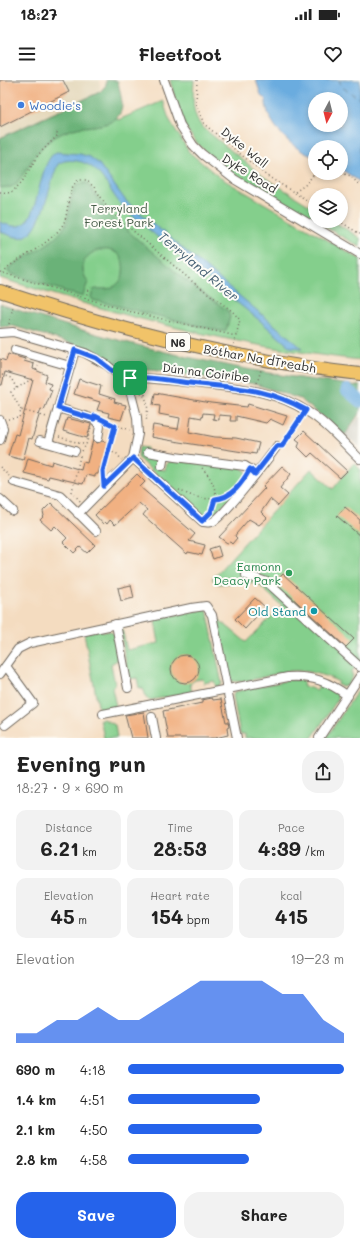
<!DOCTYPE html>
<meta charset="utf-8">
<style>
:root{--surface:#fff;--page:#f2f2f2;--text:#222;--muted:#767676;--accent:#2563eb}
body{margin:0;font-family:Mali,sans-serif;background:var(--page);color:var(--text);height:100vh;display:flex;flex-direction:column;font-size:15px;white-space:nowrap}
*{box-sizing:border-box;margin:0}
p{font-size:13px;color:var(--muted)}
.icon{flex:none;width:22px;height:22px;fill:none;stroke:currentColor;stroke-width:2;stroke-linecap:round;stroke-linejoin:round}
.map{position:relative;height:658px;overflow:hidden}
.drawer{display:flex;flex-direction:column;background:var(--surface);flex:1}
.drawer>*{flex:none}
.needle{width:26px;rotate:187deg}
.fabs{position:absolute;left:308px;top:12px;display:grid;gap:8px}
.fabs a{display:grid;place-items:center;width:40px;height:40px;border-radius:50%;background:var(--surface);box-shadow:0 2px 6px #0003;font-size:20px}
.pin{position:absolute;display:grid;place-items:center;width:34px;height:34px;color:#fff;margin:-17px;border-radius:8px;box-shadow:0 2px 6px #0006}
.round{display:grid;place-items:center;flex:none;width:42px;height:42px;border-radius:16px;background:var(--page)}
.head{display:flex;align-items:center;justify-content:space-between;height:68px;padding:0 16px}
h1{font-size:22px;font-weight:800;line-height:30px}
.stats{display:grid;grid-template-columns:repeat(3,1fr);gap:6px;height:68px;padding:4px 16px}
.stats div{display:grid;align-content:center;border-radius:10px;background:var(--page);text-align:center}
.stats b{font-size:20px;font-weight:800}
.stats small{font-size:11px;font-weight:400}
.stats p{font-size:11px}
.chart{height:112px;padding:8px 16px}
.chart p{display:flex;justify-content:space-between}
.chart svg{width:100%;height:72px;margin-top:4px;fill:var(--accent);opacity:.7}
.cta{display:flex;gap:8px;margin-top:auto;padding:8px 16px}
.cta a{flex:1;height:46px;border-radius:16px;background:var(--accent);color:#fff;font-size:16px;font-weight:800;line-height:46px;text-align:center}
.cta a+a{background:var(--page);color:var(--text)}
ul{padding:0 16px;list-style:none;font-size:13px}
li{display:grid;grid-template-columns:64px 48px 1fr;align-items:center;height:30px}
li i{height:10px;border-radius:5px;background:var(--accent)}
.status{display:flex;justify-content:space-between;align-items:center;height:28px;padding:0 20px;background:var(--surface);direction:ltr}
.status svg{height:11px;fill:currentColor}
header{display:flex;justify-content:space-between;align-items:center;height:52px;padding:0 16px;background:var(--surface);font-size:18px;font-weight:800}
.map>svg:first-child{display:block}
.built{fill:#e3d6b7}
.industrial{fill:#c8c4b8}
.green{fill:#84cf8c;stroke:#587d5c}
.forest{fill:#6bb278;stroke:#4b6e52}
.water{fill:#6aacdf;stroke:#4a6c85;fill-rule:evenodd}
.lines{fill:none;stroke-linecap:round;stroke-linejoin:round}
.river{stroke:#6aacdf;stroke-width:13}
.ferry{stroke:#445f73;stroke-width:1;stroke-dasharray:5 4;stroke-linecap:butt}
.building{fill:#f1b182}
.minor-casing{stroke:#71695f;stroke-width:10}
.highway-casing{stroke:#71695f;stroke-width:14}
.path{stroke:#71695f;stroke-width:1.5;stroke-dasharray:1 3;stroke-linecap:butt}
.minor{stroke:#fff;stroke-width:8}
.highway{stroke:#f1c369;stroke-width:12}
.route-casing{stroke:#fff;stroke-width:8}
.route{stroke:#2563eb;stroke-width:5}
.shop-dot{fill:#3f7fe0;stroke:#fdfcf7;stroke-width:1.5}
.leisure-dot{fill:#2e9e5b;stroke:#fdfcf7;stroke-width:1.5}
.culture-dot{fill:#0f9aa8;stroke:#fdfcf7;stroke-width:1.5}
.labels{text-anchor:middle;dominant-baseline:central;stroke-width:4;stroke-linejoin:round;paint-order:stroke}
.shield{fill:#fdfcf7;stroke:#6a6a68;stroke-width:1}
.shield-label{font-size:11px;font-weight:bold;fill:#2b2b2b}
.shop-label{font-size:12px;fill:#366cbe;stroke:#fdfcf7;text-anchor:start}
.street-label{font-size:12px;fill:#2b2b2b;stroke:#fdfcf7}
.park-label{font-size:12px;fill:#465c48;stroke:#fdfcf7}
.leisure-label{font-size:12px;fill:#27864d;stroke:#fdfcf7;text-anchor:end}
.culture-label{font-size:12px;fill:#0d838f;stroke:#fdfcf7;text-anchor:end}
.water-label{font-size:13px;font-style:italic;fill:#445f73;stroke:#fdfcf7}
</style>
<div class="status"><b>18:27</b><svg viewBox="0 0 49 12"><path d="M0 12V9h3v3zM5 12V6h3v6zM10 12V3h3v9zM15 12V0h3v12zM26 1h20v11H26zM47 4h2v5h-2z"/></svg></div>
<header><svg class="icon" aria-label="menu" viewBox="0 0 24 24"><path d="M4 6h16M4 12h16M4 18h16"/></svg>Fleetfoot<svg class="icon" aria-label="heart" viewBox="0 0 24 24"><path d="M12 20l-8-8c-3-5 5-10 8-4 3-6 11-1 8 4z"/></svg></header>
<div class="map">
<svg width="360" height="658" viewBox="0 0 360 658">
<rect width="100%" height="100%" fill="#fdfcf7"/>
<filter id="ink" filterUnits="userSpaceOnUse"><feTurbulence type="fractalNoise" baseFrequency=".025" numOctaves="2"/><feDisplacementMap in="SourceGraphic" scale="8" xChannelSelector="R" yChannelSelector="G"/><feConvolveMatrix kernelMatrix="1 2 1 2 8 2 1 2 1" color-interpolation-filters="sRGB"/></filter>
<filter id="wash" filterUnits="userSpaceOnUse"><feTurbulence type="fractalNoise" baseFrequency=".012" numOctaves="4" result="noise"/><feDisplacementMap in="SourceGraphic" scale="16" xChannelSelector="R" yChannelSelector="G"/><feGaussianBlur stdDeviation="0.9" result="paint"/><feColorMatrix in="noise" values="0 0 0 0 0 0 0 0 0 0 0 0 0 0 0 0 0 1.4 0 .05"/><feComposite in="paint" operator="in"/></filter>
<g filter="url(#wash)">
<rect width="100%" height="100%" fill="#f4dcc0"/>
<!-- built -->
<path class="built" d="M0 0H100V12L0 58Z"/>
<!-- industrial -->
<path class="industrial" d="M360 335V367L345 356Z"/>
<!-- green -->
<g class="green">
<path d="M170 0H194C193 18 191 32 202 47L264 97 315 129V141C277 119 215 90 190 54 179 39 175 17 170 0Z"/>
<path d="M100 12 118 40 163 21 169 39 189 72 219 97 360 179V280C233 266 121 236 0 198V58Z"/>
<path d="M315 141H333L360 158V167Z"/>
<path d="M139 367 147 368V374L157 377 159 380V389L165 390 167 383 173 380 242 388 249 394V398L213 437 207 438 142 382 138 377Z"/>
<path d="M354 383 360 389V582L351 592 353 596 348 605 341 606 337 605 339 602C323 594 308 590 291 591 276 592 241 606 230 600L217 538 246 562 282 526 257 503 241 502 218 504 212 499 311 389 333 409Z"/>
<path d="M207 529 222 604 216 607 214 601 204 603 203 599 195 600 190 604 192 612 151 620 147 619 143 608H139L137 598 129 599 120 550 122 548 127 570 159 563 155 541 158 538Z"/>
<path d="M102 549 103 552 110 551 114 554 119 579 111 584 115 604 112 608 116 626 99 631 84 553Z"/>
<path d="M289 600H304L303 606 317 610 319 603 337 613 338 619 312 658H245V654H240L233 616 234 612Z"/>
<path d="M360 607V658H326Z"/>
<path d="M100 639H104L115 645 117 658H104Z"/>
</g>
<!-- forest -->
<g class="forest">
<path d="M106 0 118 1C119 9 122 18 122 25 121 48 92 45 77 48 69 50 59 54 52 59 35 70 28 89 16 104L11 107 0 108V58L100 12 106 5Z"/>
<path d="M87 103 109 135 184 199 228 231 230 237 226 250 220 251 204 247 93 220 91 217 93 210C99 207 106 211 113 207 119 204 123 198 123 192 128 155 65 168 88 202L83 215 80 216 9 193 8 189 13 185C29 174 59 161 66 144 70 132 70 119 75 108L78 104Z"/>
<path d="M0 224C117 264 237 292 360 306V332L345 355 300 319 255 304 151 290 124 291 90 269 13 246 0 247Z"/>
</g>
<!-- water -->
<g class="water">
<path d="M256 0H360V102L341 89V67H315V77C294 71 265 43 266 20L261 15ZM315 19H341V45H315Z"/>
<path d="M56 72 80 74 90 77 99 84 126 121 302 268 290 267 259 240 199 192 127 131C109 115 103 85 77 81 70 80 64 80 58 84 50 100 43 150 24 157 17 159 7 154 0 152V142C5 144 12 147 18 146 41 143 36 84 56 72Z"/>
</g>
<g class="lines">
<!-- river -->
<path class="river" d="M347 310 360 321"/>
<!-- ferry -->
<path class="ferry" d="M339 0 342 7 360 19"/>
</g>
<g id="blocks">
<!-- building -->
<g class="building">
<path d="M0 0H63L69 12 0 47Z"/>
<path d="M8 274 25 279 24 281 34 284 33 289 47 295 45 302 51 304 49 309 52 310 44 330 41 329 32 359 29 358 23 380 8 376 15 354 18 355 33 300 5 292 2 305H0V279L6 281Z"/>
<path d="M79 299 101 306 99 314 115 319 114 322 126 325 121 340 108 337 109 333 97 330 100 322 74 314Z"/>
<path d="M155 313 211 323 247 327 248 324 287 336 283 345 270 339 266 343 236 336V341H230L231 336 219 335V340L213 339 214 334 203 333 202 338 191 336 189 352 215 357 236 358 259 363 256 374 179 362 151 357 153 345 178 349 180 338 159 334 160 326 153 325Z"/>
<path d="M67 338 91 344 87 358 63 351Z"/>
<path d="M304 351 347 391 340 398 312 373 308 377 298 367 300 362 296 359Z"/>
<path d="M93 360 97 363 102 361 108 363 106 368H109L105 384H102V387H100L98 394H95V397L86 395 83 404 49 396 48 399 24 393 28 378 51 385 52 381 81 390 83 382 87 383Z"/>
<path d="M282 386 291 394 280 408 288 415 278 426 270 419 261 432 267 438 259 445 249 439 236 454 235 456 237 458 232 464 230 462 227 463 219 457 265 408 263 406Z"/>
<path d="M137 394 145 402 140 407 195 454 189 461 205 465 202 475 188 472 187 474 143 435 147 430 139 423 115 445 110 440 107 444 105 442 103 444 95 435Z"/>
<path d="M51 423 95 465 87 473 80 467 74 473 63 462 67 458 55 446 51 450 40 440 44 436 43 431Z"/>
<path d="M345 427 360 440V456L337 436Z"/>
<path d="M218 466 221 476 213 479 209 469Z"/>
<path d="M283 494 354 559 346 567 275 502Z"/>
<path d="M131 505 134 518 121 521 118 508Z"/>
<path d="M255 518 265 527 245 549 235 539Z"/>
<circle cx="185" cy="589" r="14"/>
<path d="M212 618 213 620 221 619 226 642H228L229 647 227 648 228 655 215 658H168L163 631 202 623V620Z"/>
<path d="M144 632 148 658H131L125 635Z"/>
</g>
</g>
</g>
<g filter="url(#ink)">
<use href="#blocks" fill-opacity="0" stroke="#71695f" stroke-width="1"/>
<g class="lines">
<!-- minor casing -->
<g class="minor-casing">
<g id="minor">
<path d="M164 0 180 45 193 65 202 74 234 99 360 174"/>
<path d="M0 253 13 252 85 273 107 285 122 298 130 310 137 337 138 354 133 378 78 434"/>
<path d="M15 270 70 286"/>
<path d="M122 298C147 296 170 301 195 303 235 308 274 309 308 332 328 344 343 363 360 379"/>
<path d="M58 328 94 339 100 346 98 358"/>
<path d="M0 340 3 348 0 360"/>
<path d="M40 361 75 371"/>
<path d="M48 363 75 270"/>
<path d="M148 372 175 377 245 386 251 390 255 394"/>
<path d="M133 378 203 442C206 442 209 443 212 442 223 438 268 379 277 366"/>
<path d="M162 386 164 375"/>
<path d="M14 402 60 415 96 451"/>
<path d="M0 419 13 431"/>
<path d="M246 495 267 502 360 587"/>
<path d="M116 544 128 608"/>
<path d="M0 594 18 569 30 563 191 528 206 526 212 535 237 658"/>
<path d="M103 634 288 597C312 595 329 602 348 616"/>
<path d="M152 637 156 658"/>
<path d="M5 645 33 623 6 586"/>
<path d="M319 658 360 596"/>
</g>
</g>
<!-- highway casing -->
<g class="highway-casing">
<path id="highway" d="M0 211C117 250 237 280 360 294"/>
</g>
<!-- path -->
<g class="path">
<path d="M197 0 196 24 204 44 267 96 315 125"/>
<path d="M341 93 351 96 360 106"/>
<path d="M0 112 11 113 22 102 38 75 58 55 56 50"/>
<path d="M295 112 305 105 315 93"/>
<path d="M339 141 360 154"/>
<path d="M0 192 124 230 236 256 234 264"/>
<path d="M3 193 8 187C24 176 58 159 65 140 69 128 67 107 79 100H86L94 107 111 132 193 202 232 231 240 240 236 256"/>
<path d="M85 218 90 207"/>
<path d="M9 244 13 226"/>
<path d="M36 290 38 286"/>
<path d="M2 295 11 298 17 309"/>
<path d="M257 303 261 290"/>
<path d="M138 310C150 319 148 329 146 342"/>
<path d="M145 315 147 305"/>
<path d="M21 330 11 312 33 298"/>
<path d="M8 339 19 338 21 330 47 337"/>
<path d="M107 342 130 350"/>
<path d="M59 357 86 365"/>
<path d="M283 363 302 337"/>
<path d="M82 371 86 365 91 347"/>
<path d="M109 371 117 374 122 380"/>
<path d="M80 376 72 412 81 422"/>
<path d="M0 387 9 396"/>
<path d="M202 388C215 401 222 421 207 435"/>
<path d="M104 398 103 391 115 346"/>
<path d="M179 410C194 418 211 422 227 416"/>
</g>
<!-- minor -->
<use href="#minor" class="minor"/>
<!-- highway -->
<use href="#highway" class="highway"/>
</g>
</g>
<g class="lines" filter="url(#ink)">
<!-- route casing -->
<g class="route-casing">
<path id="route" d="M75 270 96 278 122 298C146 296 167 300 190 303 235 308 265 307 306 330L282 366H277L255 394 250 389C242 403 232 418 215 419L211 432 202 441 133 378 104 406 103 391 115 346 95 336 94 339 58 328Z"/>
</g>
<!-- route -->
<use href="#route" class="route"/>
</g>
<!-- markers -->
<circle class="shop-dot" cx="21" cy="25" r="4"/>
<circle class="leisure-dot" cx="289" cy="493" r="4"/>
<circle class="culture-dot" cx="314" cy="531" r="4"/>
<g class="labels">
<!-- shield labels -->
<rect class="shield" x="166" y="253" width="24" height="18" rx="3"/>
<g class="shield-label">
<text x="178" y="262">N6</text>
</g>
<!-- shop labels -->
<g class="shop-label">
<text x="29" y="25">Woodie's</text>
</g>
<!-- street labels -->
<g class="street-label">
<text transform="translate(245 67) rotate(39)">Dyke Wall</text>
<text transform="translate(250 93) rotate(32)">Dyke Road</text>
<text transform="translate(260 278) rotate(10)">Bóthar Na dTreabh</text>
<text transform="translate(206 292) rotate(7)">Dún na Coiribe</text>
</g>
<!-- park labels -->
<g class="park-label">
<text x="119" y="128">Terryland<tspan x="119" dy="14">Forest Park</tspan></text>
</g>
<!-- leisure labels -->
<g class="leisure-label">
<text x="281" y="486">Eamonn<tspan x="281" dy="14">Deacy Park</tspan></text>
</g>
<!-- culture labels -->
<g class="culture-label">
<text x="306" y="531">Old Stand</text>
</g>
<!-- water labels -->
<g class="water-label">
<text transform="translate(199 186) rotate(40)">Terryland River</text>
</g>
</g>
</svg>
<div class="fabs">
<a><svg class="needle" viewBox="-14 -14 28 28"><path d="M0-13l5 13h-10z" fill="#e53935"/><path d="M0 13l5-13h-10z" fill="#767676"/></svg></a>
<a><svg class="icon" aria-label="locate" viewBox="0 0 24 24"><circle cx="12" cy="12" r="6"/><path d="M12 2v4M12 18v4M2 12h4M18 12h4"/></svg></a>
<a><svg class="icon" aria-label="layers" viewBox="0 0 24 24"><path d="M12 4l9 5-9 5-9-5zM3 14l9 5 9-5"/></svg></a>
</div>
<div class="pin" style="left:130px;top:298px;background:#1e9e55"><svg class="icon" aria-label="arrive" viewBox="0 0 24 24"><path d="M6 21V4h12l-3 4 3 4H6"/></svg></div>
</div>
<section class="drawer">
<div class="head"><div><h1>Evening run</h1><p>18:27 · 9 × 690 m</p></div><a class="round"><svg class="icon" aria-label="share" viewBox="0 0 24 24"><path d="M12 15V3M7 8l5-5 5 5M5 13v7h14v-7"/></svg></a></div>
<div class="stats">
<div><p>Distance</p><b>6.21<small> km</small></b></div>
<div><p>Time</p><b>28:53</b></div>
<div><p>Pace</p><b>4:39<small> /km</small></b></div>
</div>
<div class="stats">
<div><p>Elevation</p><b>45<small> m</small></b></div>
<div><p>Heart rate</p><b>154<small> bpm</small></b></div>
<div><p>kcal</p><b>415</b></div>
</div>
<div class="chart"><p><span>Elevation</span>19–23 m</p>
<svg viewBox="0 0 160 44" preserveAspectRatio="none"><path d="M0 44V38L10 38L20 30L30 30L40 22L50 30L60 30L70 22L80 14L90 6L100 6L110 6L120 6L130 14L140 14L150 30L160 38V44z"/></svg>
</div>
<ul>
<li><b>690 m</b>4:18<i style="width:100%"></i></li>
<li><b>1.4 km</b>4:51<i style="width:61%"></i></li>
<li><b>2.1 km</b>4:50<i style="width:62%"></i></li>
<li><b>2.8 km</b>4:58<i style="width:56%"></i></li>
</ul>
<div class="cta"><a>Save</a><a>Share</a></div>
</section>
